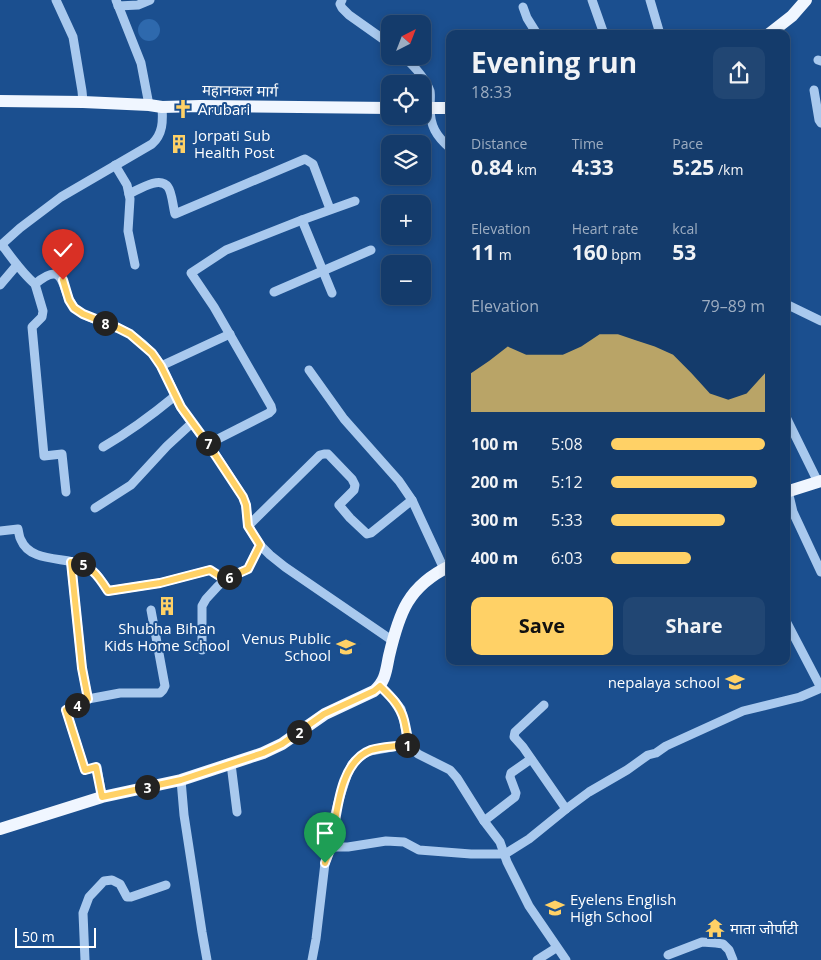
<!DOCTYPE html>
<meta charset="utf-8">
<style>
:root{--surface:#143b6b;--page:#214673;--text:#f1f3f6;--muted:#9dadc1;--line:#33557e;--accent:#ffd166}
body{margin:0;font-family:"Open Sans","Noto Sans Devanagari",sans-serif;background:var(--page);color:var(--text);height:100vh;display:flex;flex-direction:column;font-size:19px;white-space:nowrap}
*{box-sizing:border-box;margin:0}
p{font-size:16px;color:var(--muted)}
.icon{flex:none;width:28px;height:28px;fill:none;stroke:currentColor;stroke-width:2;stroke-linecap:round;stroke-linejoin:round}
.map{position:relative;flex:1;overflow:hidden}
.side{position:absolute;left:446px;top:30px;width:344px;height:635px;display:flex;flex-direction:column;background:var(--surface);border-radius:10px;box-shadow:0 2px 8px #0003,0 0 0 1px var(--line)}
.side>*{flex:none}
.needle{width:32px;rotate:42deg}
.fabs{position:absolute;left:381px;top:15px;display:grid;gap:10px}
.fabs a{display:grid;place-items:center;width:50px;height:50px;border-radius:10px;background:var(--surface);box-shadow:0 2px 8px #0003,0 0 0 1px var(--line);font-size:25px}
.scale{position:absolute;left:15px;bottom:12px;width:81px;box-sizing:border-box;padding-left:5px;border:2px solid #fff;border-top:0;font-size:14px;line-height:18px;white-space:nowrap;color:#fff;-webkit-text-stroke:4px #1b4f8f;paint-order:stroke}
.pin{position:absolute;display:grid;place-items:center;width:42px;height:42px;color:#fff;margin:-51px -21px;border-radius:50% 50% 50% 0;rotate:-45deg;box-shadow:0 0 5px #0007}
.pin .icon{rotate:45deg}
.km{position:absolute;width:25px;height:25px;margin:-12px;border-radius:50%;background:#222;color:#fff;font-size:14px;line-height:25px;text-align:center}
.round{display:grid;place-items:center;flex:none;width:52px;height:52px;border-radius:10px;background:var(--page)}
.head{display:flex;align-items:center;justify-content:space-between;height:85px;padding:0 25px}
h1{font-size:28px;font-weight:700;line-height:38px}
.metrics{display:grid;grid-template-columns:repeat(3,1fr);gap:8px;height:85px;padding:5px 25px}
.metrics div{display:grid;align-content:center}
.metrics b{font-size:21px;font-weight:700}
.metrics small{font-size:14px;font-weight:400}
.metrics p{font-size:14px}
.chart{height:140px;padding:10px 25px}
.chart p{display:flex;justify-content:space-between}
.chart svg{width:100%;height:90px;margin-top:5px;fill:var(--accent);opacity:.7}
.cta{display:flex;gap:10px;margin-top:auto;padding:10px 25px}
.cta a{flex:1;height:58px;border-radius:10px;background:var(--accent);color:#111;font-size:20px;font-weight:700;line-height:58px;text-align:center}
.cta a+a{background:var(--page);color:var(--text)}
ul{padding:0 25px;list-style:none;font-size:16px}
li{display:grid;grid-template-columns:80px 60px 1fr;align-items:center;height:38px}
li i{height:12px;border-radius:6px;background:var(--accent)}
.map>svg:first-child{display:block}
.green{fill:#2e69ad}
.lines{fill:none;stroke-linecap:round;stroke-linejoin:round}
.minor{stroke:#a9c9ee;stroke-width:9}
.major{stroke:#f0f6ff;stroke-width:12}
.route-casing{stroke:#fff;stroke-width:10}
.route{stroke:#ffd166;stroke-width:6}
.labels{text-anchor:middle;dominant-baseline:central;stroke-width:4;stroke-linejoin:round;paint-order:stroke}
.street-label{font-size:15px;fill:#fff;stroke:#1b4f8f}
.poi-label{font-size:15px;fill:#fff;stroke:#1b4f8f;text-anchor:start}
</style>
<div class="map">
<svg width="821" height="960" viewBox="0 0 821 960">
<rect width="100%" height="100%" fill="#1b4f8f"/>
<!-- green -->
<circle class="green" cx="149" cy="30" r="11"/>
<g class="lines">
<!-- minor -->
<g class="minor">
<path d="M56 0 73 37 82 91 83 102"/>
<path d="M116 0 141 63 149 105"/>
<path d="M342 0 340 4 342 8 349 15 390 44"/>
<path d="M592 0 604 34"/>
<path d="M650 0 660 34"/>
<path d="M118 6 138 5 150 0"/>
<path d="M523 7 527 18 537 34"/>
<path d="M403 56C414 66 425 77 430 91 431 96 430 101 430 107 430 126 436 136 450 148"/>
<path d="M818 60 821 61"/>
<path d="M814 90 819 120 821 123"/>
<path d="M115 165 127 185 130 199 128 231 135 265"/>
<path d="M129 194C138 190 160 175 168 187 172 192 173 207 175 214L305 159 313 164 330 209"/>
<path d="M302 220 332 293"/>
<path d="M2 245C12 258 22 273 35 284 69 256 59 294 76 309 87 319 104 321 117 327 130 333 142 342 151 352 165 367 171 388 180 406 188 419 198 431 207 443 220 460 231 479 243 497L246 505 248 526 260 545 270 555 285 567 393 641"/>
<path d="M0 246 20 228 61 197 152 144C163 134 163 121 162 107"/>
<path d="M35 284 43 311 42 317 32 327 44 456 62 454 66 492"/>
<path d="M0 285 17 265"/>
<path d="M274 292 371 250"/>
<path d="M786 304 821 321"/>
<path d="M161 366 230 334"/>
<path d="M309 370 344 419 399 481 412 500 444 569"/>
<path d="M786 417 818 482"/>
<path d="M208 444 269 413 272 410 271 406 214 307 191 273 226 250 302 220 355 201"/>
<path d="M103 447C129 432 152 415 175 396"/>
<path d="M788 491 793 512 821 572"/>
<path d="M95 508 131 485 167 446 192 423"/>
<path d="M248 526 320 455 324 454H328L352 479 355 485 354 490 339 505 350 518 367 534 371 533 412 500"/>
<path d="M0 531 18 529C19 533 19 537 21 540 30 562 62 557 81 564 94 568 101 580 108 591L160 583 210 570 221 577H228"/>
<path d="M71 562 82 668 88 699"/>
<path d="M786 621 821 688"/>
<path d="M202 650V606L206 599 218 586 228 577 248 569 260 545"/>
<path d="M380 686 394 700 401 709 404 721 406 733 409 744 418 754 450 770 457 778 484 821 500 842 507 862 529 906 566 960"/>
<path d="M544 705 515 732 514 737 523 747 566 809"/>
<path d="M231 764 237 812"/>
<path d="M181 780 184 815 202 932 207 960"/>
<path d="M102 797 97 767 85 770 66 710 88 699 120 693H160L163 690 165 686 151 610"/>
<path d="M484 821 515 797 516 793 510 777 511 773 531 759"/>
<path d="M331 847 334 818 338 803 347 775 352 764 362 755 370 751 409 744"/>
<path d="M668 955 702 942 716 943 723 944 729 950 733 960"/>
<path d="M85 960 83 913 89 897 104 881 112 880 120 884 127 897H131L166 885"/>
<path d="M312 960 316 939 325 863 331 847H348L386 841 404 842 419 850 471 854H505L529 839 566 809 589 792 627 770 648 755 656 753 666 746 743 711 800 697 821 688"/>
<path d="M537 960 556 948"/>
</g>
<!-- major -->
<g class="major">
<path d="M769 34 792 16 806 0"/>
<path d="M0 101 83 102 149 105 162 107 200 106 390 108"/>
<path d="M422 108H450"/>
<path d="M786 492 821 481"/>
<path d="M0 829 102 797 181 780 263 753 282 744 325 714 374 691C386 681 386 670 389 656 399 613 408 586 450 566"/>
</g>
</g>
<g class="lines">
<!-- route casing -->
<g class="route-casing">
<path id="route" d="M63 280 69 300 74 308 83 314 118 328 130 334 152 353 161 366 181 407 208 444 243 497 246 505 248 526 260 545 248 569 228 578 221 577 210 570 160 583 108 591C97 574 92 566 71 562L82 668 88 699 66 710 85 770 96 767 102 797 181 780 263 753 282 744 324 714 374 691 380 686C390 696 400 705 404 720 406 728 407 736 409 744 396 747 383 746 371 750 338 762 337 817 331 845 330 851 327 857 325 863"/>
</g>
<!-- route -->
<use href="#route" class="route"/>
</g>
<!-- icons -->
<defs>
<g id="church-bare" transform="scale(1.5)"><path d="M-1.2-6h2.4v3.5h3.3v2.4h-3.3V6h-2.4V-.1h-3.3v-2.4h3.3Z" fill="#ffd166" stroke="#1b4f8f" stroke-width="2.5" paint-order="stroke"/></g>
<g id="building-bare" transform="scale(1.5)"><path d="M-4-6H4V6H1V3H-1V6H-4ZM-2.5-4.3h1.7v1.8h-1.7ZM.8-4.3h1.7v1.8H.8ZM-2.5-1h1.7V.8h-1.7ZM.8-1h1.7V.8H.8Z" fill="#ffd166" stroke="#1b4f8f" stroke-width="2.5" paint-order="stroke"/></g>
<g id="school-bare" transform="scale(1.5)"><path d="M0-5L7-2L0 1L-7-2ZM-4 1L0 2.5L4 1V4Q0 6-4 4Z" fill="#ffd166" stroke="#1b4f8f" stroke-width="2.5" paint-order="stroke"/></g>
<g id="temple-bare" transform="scale(1.5)"><path d="M0-6L5-2H3V0L6.5 2.5H4V6H1.5V3h-3V6H-4V2.5H-6.5L-3 0V-2H-5Z" fill="#ffd166" stroke="#1b4f8f" stroke-width="2.5" paint-order="stroke"/></g>
</defs>
<g fill-rule="evenodd">
<use href="#church-bare" x="183" y="109"/>
<use href="#building-bare" x="179" y="144"/>
<use href="#building-bare" x="167" y="606"/>
<use href="#school-bare" x="346" y="647"/>
<use href="#school-bare" x="735" y="682"/>
<use href="#school-bare" x="555" y="908"/>
<use href="#temple-bare" x="715" y="928"/>
</g>
<g class="labels">
<!-- street labels -->
<g class="street-label">
<text transform="translate(240 90) rotate(1)">महानकल मार्ग</text>
</g>
<!-- poi labels -->
<g class="poi-label">
<text x="198" y="109">Arubari</text>
<text x="194" y="135">Jorpati Sub<tspan x="194" dy="17">Health Post</tspan></text>
<text x="167" y="628" text-anchor="middle">Shubha Bihan<tspan x="167" dy="17">Kids Home School</tspan></text>
<text x="331" y="638" text-anchor="end">Venus Public<tspan x="331" dy="17">School</tspan></text>
<text x="720" y="682" text-anchor="end">nepalaya school</text>
<text x="570" y="899">Eyelens English<tspan x="570" dy="17">High School</tspan></text>
<text x="730" y="928">माता जोर्पाटी</text>
</g>
</g>
</svg>
<div class="fabs">
<a><svg class="needle" viewBox="-14 -14 28 28"><path d="M0-13l5 13h-10z" fill="#e53935"/><path d="M0 13l5-13h-10z" fill="#9dadc1"/></svg></a>
<a><svg class="icon" aria-label="locate" viewBox="0 0 24 24"><circle cx="12" cy="12" r="6"/><path d="M12 2v4M12 18v4M2 12h4M18 12h4"/></svg></a>
<a><svg class="icon" aria-label="layers" viewBox="0 0 24 24"><path d="M12 4l9 5-9 5-9-5zM3 14l9 5 9-5"/></svg></a>
<a>+</a>
<a>−</a>
</div>
<div class="scale">50 m</div>
<div class="pin" style="left:325px;top:863px;background:#1e9e55"><svg class="icon" aria-label="arrive" viewBox="0 0 24 24"><path d="M6 21V4h12l-3 4 3 4H6"/></svg></div>
<div class="pin" style="left:63px;top:280px;background:#d93025"><svg class="icon" aria-label="check" viewBox="0 0 24 24"><path d="M5 12l5 5 9-10"/></svg></div>
<b class="km" style="left:407px;top:745px">1</b>
<b class="km" style="left:299px;top:732px">2</b>
<b class="km" style="left:147px;top:787px">3</b>
<b class="km" style="left:77px;top:705px">4</b>
<b class="km" style="left:83px;top:564px">5</b>
<b class="km" style="left:229px;top:577px">6</b>
<b class="km" style="left:208px;top:443px">7</b>
<b class="km" style="left:105px;top:323px">8</b>
<section class="side">
<div class="head"><div><h1>Evening run</h1><p>18:33</p></div><a class="round"><svg class="icon" aria-label="share" viewBox="0 0 24 24"><path d="M12 15V3M7 8l5-5 5 5M5 13v7h14v-7"/></svg></a></div>
<div class="metrics">
<div><p>Distance</p><b>0.84<small> km</small></b></div>
<div><p>Time</p><b>4:33</b></div>
<div><p>Pace</p><b>5:25<small> /km</small></b></div>
</div>
<div class="metrics">
<div><p>Elevation</p><b>11<small> m</small></b></div>
<div><p>Heart rate</p><b>160<small> bpm</small></b></div>
<div><p>kcal</p><b>53</b></div>
</div>
<div class="chart"><p><span>Elevation</span>79–89 m</p>
<svg viewBox="0 0 160 44" preserveAspectRatio="none"><path d="M0 44V25L10 19L20 12L30 16L40 16L50 16L60 12L70 6L80 6L90 9L100 12L110 16L120 25L130 35L140 38L150 35L160 25V44z"/></svg>
</div>
<ul>
<li><b>100 m</b>5:08<i style="width:100%"></i></li>
<li><b>200 m</b>5:12<i style="width:95%"></i></li>
<li><b>300 m</b>5:33<i style="width:74%"></i></li>
<li><b>400 m</b>6:03<i style="width:52%"></i></li>
</ul>
<div class="cta"><a>Save</a><a>Share</a></div>
</section>
</div>
